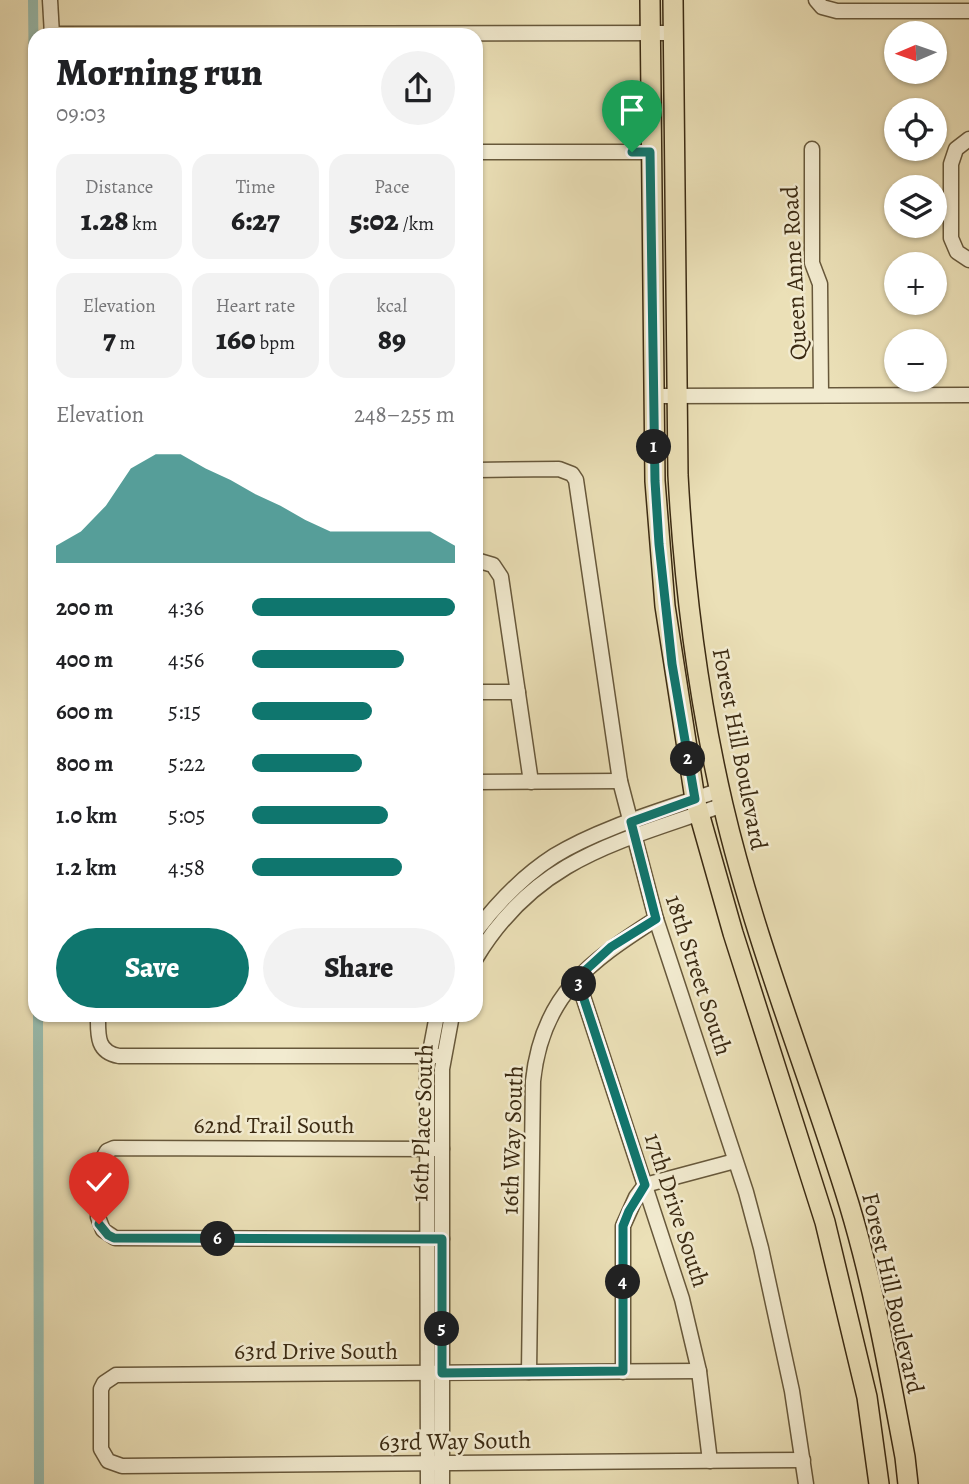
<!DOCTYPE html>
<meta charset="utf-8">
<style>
:root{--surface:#fff;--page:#f2f2f2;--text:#202124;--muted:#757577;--accent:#0f766e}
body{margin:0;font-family:Alegreya,serif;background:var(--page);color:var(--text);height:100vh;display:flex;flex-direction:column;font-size:26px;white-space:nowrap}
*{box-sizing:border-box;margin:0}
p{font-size:23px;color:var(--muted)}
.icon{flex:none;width:38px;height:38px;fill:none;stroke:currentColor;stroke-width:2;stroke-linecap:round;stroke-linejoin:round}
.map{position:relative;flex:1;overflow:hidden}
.sheet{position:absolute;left:28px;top:28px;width:455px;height:994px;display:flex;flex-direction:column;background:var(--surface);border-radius:21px;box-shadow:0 2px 5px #0004}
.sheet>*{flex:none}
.needle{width:46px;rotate:268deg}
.tools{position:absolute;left:884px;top:21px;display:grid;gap:14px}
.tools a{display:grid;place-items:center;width:63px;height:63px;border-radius:50%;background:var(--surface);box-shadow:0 2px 5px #0004;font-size:35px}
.pin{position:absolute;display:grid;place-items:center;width:60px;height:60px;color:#fff;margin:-72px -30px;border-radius:50% 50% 50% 0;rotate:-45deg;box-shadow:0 0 7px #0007}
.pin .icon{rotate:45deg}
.km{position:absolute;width:35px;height:35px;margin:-18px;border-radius:50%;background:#222;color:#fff;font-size:19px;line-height:35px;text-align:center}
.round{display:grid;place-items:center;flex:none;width:74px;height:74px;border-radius:37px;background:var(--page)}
.overview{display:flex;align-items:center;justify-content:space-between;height:119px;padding:0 28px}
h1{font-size:38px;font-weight:800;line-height:52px}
.metrics{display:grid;grid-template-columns:repeat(3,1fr);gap:10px;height:119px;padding:7px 28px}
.metrics div{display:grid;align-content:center;border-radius:18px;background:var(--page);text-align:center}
.metrics b{font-size:30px;font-weight:800}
.metrics small{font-size:19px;font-weight:400}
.metrics p{font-size:19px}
.chart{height:196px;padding:14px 28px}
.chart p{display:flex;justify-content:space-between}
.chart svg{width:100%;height:126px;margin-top:7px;fill:var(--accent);opacity:.7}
.primary-button{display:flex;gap:14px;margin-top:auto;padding:14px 28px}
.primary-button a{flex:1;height:80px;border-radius:42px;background:var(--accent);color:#fff;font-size:28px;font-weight:800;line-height:80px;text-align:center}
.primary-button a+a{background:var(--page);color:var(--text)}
ul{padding:0 28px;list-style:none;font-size:23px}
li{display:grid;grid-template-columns:112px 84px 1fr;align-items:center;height:52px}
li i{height:18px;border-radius:9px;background:var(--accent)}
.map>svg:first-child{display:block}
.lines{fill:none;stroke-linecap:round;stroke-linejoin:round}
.canal{stroke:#98bdb0;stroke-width:10}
.minor-casing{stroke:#67583b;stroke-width:17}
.major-casing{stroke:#3b2a12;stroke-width:22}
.minor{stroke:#f2ebd0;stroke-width:14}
.major{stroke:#ebe0b7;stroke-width:19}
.route-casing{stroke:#fff;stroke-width:14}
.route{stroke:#0f766e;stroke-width:9}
.labels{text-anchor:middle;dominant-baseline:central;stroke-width:5;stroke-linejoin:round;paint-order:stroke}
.street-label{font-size:24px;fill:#3b2a12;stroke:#f2ebd0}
</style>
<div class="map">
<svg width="969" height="1484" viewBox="0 0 969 1484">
<rect width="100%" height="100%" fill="#ebe0b7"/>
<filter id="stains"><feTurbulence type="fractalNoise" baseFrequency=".00286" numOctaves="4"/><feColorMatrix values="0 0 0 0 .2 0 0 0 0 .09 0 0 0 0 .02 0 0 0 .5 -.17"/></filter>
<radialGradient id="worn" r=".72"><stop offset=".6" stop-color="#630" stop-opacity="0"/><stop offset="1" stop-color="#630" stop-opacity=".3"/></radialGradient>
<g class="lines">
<!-- canal -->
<g class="canal">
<path d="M33 0 35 187"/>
<path d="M38 1015 39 1484"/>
</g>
<!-- minor casing -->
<g class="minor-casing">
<g id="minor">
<path d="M50 0 52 35"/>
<path d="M816 0 822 7 837 11H969"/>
<path d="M52 34 673 33"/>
<path d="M969 139 956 149 951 164V238L957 252 969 260"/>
<path d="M812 149V263L820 284 821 395"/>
<path d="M476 152H650"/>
<path d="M654 396 969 395"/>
<path d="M476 470 559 469 572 474 576 480 620 781 656 919 746 1192 761 1248 792 1391 806 1484"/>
<path d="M476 560 493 565 501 577 531 782"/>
<path d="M476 692H518"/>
<path d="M476 782 620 781"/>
<path d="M476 931C498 902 523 876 554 856 601 827 667 809 720 790"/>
<path d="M476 958C537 857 620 842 723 805"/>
<path d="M577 978 682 1299 699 1371 710 1461"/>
<path d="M98 1015C98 1034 96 1052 119 1056H438"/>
<path d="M442 1149 114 1148 107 1151 100 1163 98 1217 103 1230 115 1238 442 1239"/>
<path d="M699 1371 116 1375 104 1383 101 1389V1449L108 1461 122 1466 803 1460"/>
<path d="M529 1372 533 1081C542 995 589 962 656 919"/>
<path d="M623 1372V1226L636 1197 645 1185 735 1161"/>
<path d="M428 1484 427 1068 437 1015"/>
<path d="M442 1484V1069L452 1015"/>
</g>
</g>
<!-- major casing -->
<g class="major-casing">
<g id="major">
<path d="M650 0 655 481 665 606 695 799 733 933 825 1222 867 1397 879 1484"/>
<path d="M673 0 678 475C684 586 698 697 723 805 755 942 808 1071 849 1204 874 1287 889 1372 905 1457L908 1484"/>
</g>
</g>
<!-- minor -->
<use href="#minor" class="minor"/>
<!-- major -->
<use href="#major" class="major"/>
</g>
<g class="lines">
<!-- route casing -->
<g class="route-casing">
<path id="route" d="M99 1224 108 1235 114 1238 442 1239V1373L623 1371V1226L629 1211 645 1185 577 978 611 947 656 919 631 822 695 799 672 664 659 544 655 481 650 152H632"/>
</g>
<!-- route -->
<use href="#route" class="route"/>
</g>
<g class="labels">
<!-- street labels -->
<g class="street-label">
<text transform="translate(794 273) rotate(-93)">Queen Anne Road</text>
<text transform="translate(740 749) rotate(79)">Forest Hill Boulevard</text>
<text transform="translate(699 975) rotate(72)">18th Street South</text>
<text transform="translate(422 1123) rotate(-88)">16th Place South</text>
<text x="274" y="1125">62nd Trail South</text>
<text transform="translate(512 1140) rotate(-88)">16th Way South</text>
<text transform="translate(677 1210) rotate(72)">17th Drive South</text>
<text transform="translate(893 1293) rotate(77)">Forest Hill Boulevard</text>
<text x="316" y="1351">63rd Drive South</text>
<text transform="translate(455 1441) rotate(-1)">63rd Way South</text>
</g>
</g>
<rect width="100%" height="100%" filter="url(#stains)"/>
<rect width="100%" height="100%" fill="url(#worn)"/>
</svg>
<div class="tools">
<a><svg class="needle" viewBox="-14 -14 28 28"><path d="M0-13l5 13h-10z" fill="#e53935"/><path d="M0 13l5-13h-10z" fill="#757577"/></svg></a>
<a><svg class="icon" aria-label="locate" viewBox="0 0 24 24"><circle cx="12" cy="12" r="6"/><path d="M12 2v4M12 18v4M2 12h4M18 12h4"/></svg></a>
<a><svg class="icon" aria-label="layers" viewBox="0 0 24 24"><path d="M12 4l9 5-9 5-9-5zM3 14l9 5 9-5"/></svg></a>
<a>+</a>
<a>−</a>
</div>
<div class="pin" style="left:632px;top:152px;background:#1e9e55"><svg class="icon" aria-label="arrive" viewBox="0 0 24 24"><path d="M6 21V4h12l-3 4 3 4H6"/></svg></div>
<div class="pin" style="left:99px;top:1224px;background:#d93025"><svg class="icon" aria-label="check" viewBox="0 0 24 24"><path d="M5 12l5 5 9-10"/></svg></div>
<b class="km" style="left:654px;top:447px">1</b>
<b class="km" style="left:688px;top:759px">2</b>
<b class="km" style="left:579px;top:984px">3</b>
<b class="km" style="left:623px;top:1282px">4</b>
<b class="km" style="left:442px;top:1329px">5</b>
<b class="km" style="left:218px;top:1239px">6</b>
<section class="sheet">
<div class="overview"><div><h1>Morning run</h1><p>09:03</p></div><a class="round"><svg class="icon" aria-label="share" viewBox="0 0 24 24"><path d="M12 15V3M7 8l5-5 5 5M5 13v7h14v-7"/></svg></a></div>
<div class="metrics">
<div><p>Distance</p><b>1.28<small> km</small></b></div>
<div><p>Time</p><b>6:27</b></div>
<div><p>Pace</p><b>5:02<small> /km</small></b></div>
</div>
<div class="metrics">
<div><p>Elevation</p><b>7<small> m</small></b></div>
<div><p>Heart rate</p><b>160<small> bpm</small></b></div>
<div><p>kcal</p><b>89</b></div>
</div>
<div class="chart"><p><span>Elevation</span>248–255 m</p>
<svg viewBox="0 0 160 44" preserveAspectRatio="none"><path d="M0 44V38L10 33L20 24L30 11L40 6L50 6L60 11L70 15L80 20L90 24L100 29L110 33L120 33L130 33L140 33L150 33L160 38V44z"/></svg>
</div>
<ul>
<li><b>200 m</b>4:36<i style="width:100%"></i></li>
<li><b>400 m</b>4:56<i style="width:75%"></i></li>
<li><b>600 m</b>5:15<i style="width:59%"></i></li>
<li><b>800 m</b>5:22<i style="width:54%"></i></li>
<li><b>1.0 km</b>5:05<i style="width:67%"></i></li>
<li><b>1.2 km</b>4:58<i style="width:74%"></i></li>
</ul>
<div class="primary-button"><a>Save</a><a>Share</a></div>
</section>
</div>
